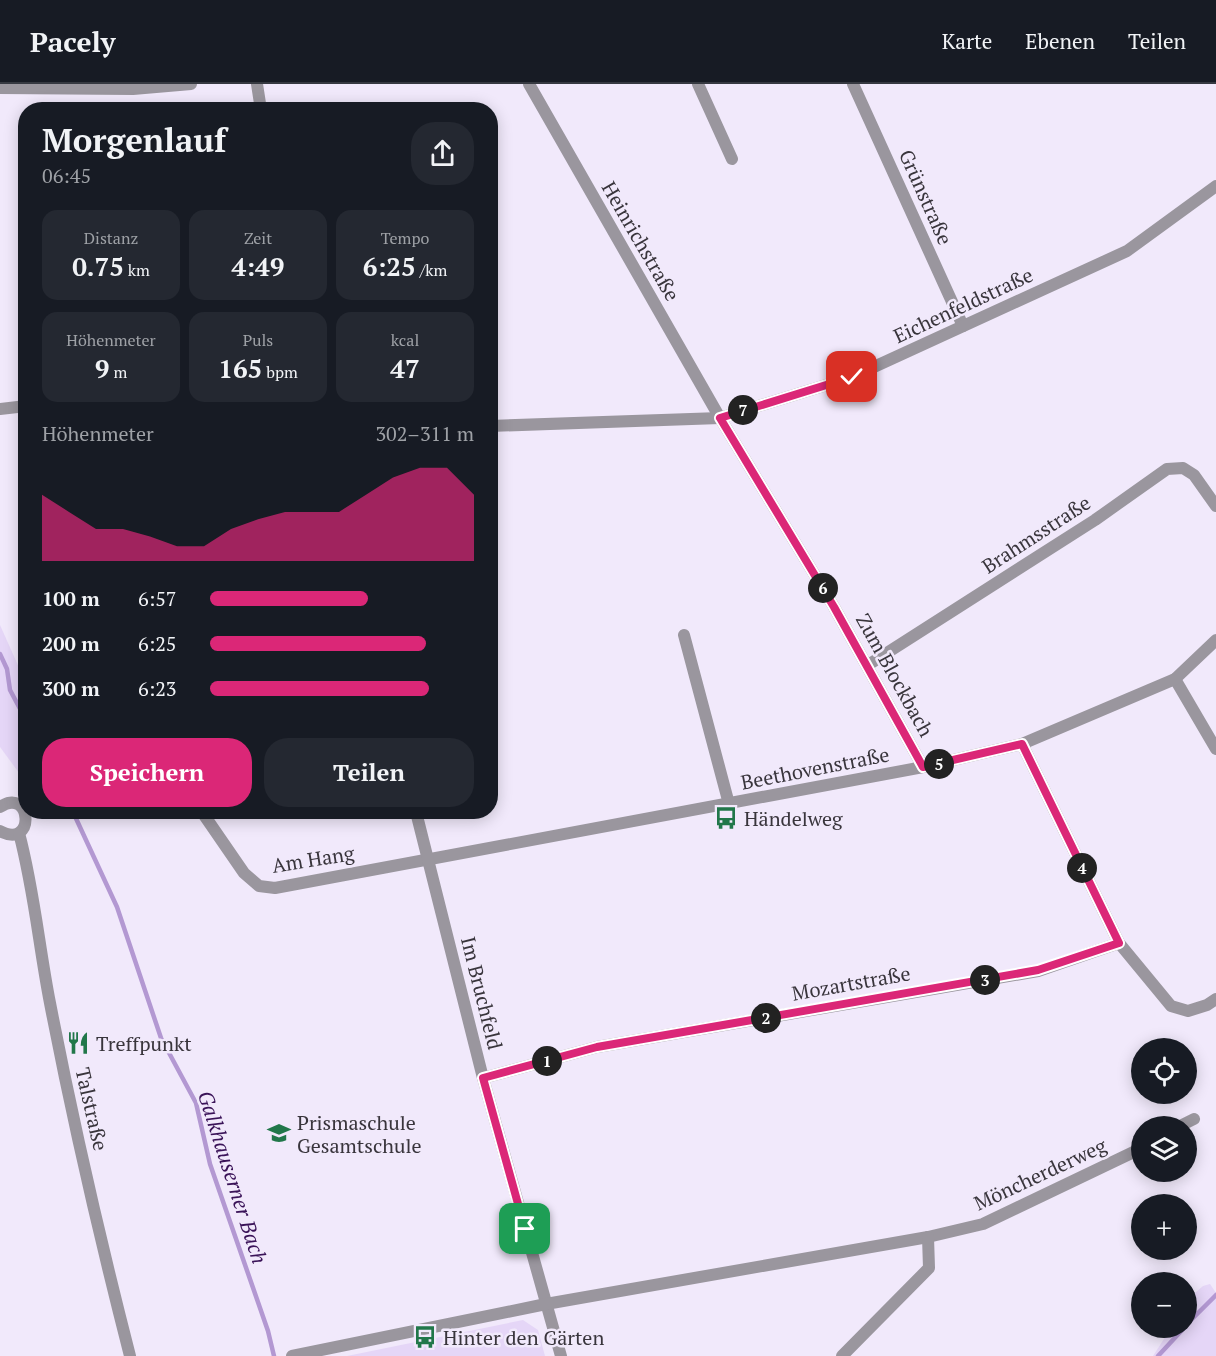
<!DOCTYPE html>
<html lang="de">
<meta charset="utf-8">
<style>
:root{--surface:#171b24;--page:#242831;--text:#f1f3f6;--muted:#9ea1a6;--line:#363941;--accent:#db2777}
body{margin:0;font-family:"PT Serif",serif;background:var(--page);color:var(--text);height:100vh;display:flex;flex-direction:column;font-size:22px;white-space:nowrap}
*{box-sizing:border-box;margin:0}
p{font-size:20px;color:var(--muted)}
.icon{flex:none;width:33px;height:33px;fill:none;stroke:currentColor;stroke-width:2;stroke-linecap:round;stroke-linejoin:round}
.map{position:relative;flex:1;overflow:hidden}
.panel{position:absolute;left:18px;top:18px;width:480px;height:717px;display:flex;flex-direction:column;background:var(--surface);border-radius:24px;box-shadow:0 3px 15px #0003}
.panel>*{flex:none}
.tools{position:absolute;left:1131px;top:954px;display:grid;gap:12px}
.tools a{display:grid;place-items:center;width:66px;height:66px;border-radius:50%;background:var(--surface);box-shadow:0 3px 15px #0003;font-size:30px}
.pin{position:absolute;display:grid;place-items:center;width:51px;height:51px;color:#fff;margin:-26px;border-radius:12px;box-shadow:0 3px 9px #0006}
.km{position:absolute;width:30px;height:30px;margin:-15px;border-radius:50%;background:#222;color:#fff;font-size:16px;line-height:30px;text-align:center}
.round{display:grid;place-items:center;flex:none;width:63px;height:63px;border-radius:24px;background:var(--page)}
.overview{display:flex;align-items:center;justify-content:space-between;height:102px;padding:0 24px}
h1{font-size:33px;font-weight:800;line-height:45px}
.metrics{display:grid;grid-template-columns:repeat(3,1fr);gap:9px;height:102px;padding:6px 24px}
.metrics div{display:grid;align-content:center;border-radius:15px;background:var(--page);text-align:center}
.metrics b{font-size:26px;font-weight:800}
.metrics small{font-size:16px;font-weight:400}
.metrics p{font-size:16px}
.chart{height:168px;padding:12px 24px}
.chart p{display:flex;justify-content:space-between}
.chart svg{width:100%;height:108px;margin-top:6px;fill:var(--accent);opacity:.7}
.primary-button{display:flex;gap:12px;margin-top:auto;padding:12px 24px}
.primary-button a{flex:1;height:69px;border-radius:24px;background:var(--accent);color:#fff;font-size:24px;font-weight:800;line-height:69px;text-align:center}
.primary-button a+a{background:var(--page);color:var(--text)}
ul{padding:0 24px;list-style:none;font-size:20px}
li{display:grid;grid-template-columns:96px 72px 1fr;align-items:center;height:45px}
li i{height:15px;border-radius:8px;background:var(--accent)}
header{display:flex;align-items:center;gap:36px;box-sizing:border-box;height:84px;padding:0 30px;background:var(--surface);border-bottom:2px solid var(--line)}
header strong{font-size:28px}
nav{display:flex;gap:33px;margin-inline-start:auto;font-size:21px}
.map>svg:first-child{display:block}
.green{fill:#e5d6f7}
.lines{fill:none;stroke-linecap:round;stroke-linejoin:round}
.stream{stroke:#b398d2;stroke-width:4.5}
.minor{stroke:#9a969e;stroke-width:12}
.route-casing{stroke:#fff;stroke-width:12}
.route{stroke:#db2777;stroke-width:8}
.labels{text-anchor:middle;dominant-baseline:central;stroke-width:5;stroke-linejoin:round;paint-order:stroke}
.street-label{font-size:20px;fill:#39353c;stroke:#f1e9fb}
.poi-label{font-size:20px;fill:#39353c;stroke:#f1e9fb;text-anchor:start}
.water-label{font-size:21px;font-style:italic;fill:#3a1358;stroke:#f1e9fb}
</style>
<header>
<strong>Pacely</strong>
<nav><a>Karte</a><a>Ebenen</a><a>Teilen</a></nav>
</header>
<div class="map">
<svg width="1216" height="1272" viewBox="0 0 1216 1272">
<rect width="100%" height="100%" fill="#f1e9fb"/>
<!-- green -->
<g class="green">
<path d="M0 541 25 597V697L0 663Z"/>
<path d="M1210 1200 1216 1209V1272H1153L1171 1244H1186L1187 1216 1203 1202Z"/>
<path d="M523 1236 538 1246 545 1272H347Z"/>
</g>
<g class="lines">
<!-- stream -->
<g class="stream">
<path d="M0 570 7 585 10 606 26 636"/>
<path d="M73 728 117 823 161 954 196 1019 210 1080 268 1247 274 1272"/>
<path d="M1186 1241 1216 1211"/>
<path d="M1158 1272 1184 1244"/>
</g>
<!-- minor -->
<g class="minor">
<path d="M257 0 261 26"/>
<path d="M529 0 720 334 834 523 923 683"/>
<path d="M698 0 732 75"/>
<path d="M853 0 963 242"/>
<path d="M0 4 133 5 191 0"/>
<path d="M0 325 26 322"/>
<path d="M490 342 720 334 852 293 1127 167 1216 102"/>
<path d="M684 551 729 720"/>
<path d="M868 581 1095 436 1167 385 1183 384 1194 391 1216 422"/>
<path d="M1175 595 1216 665"/>
<path d="M1022 660 1119 859 1171 922 1188 927 1207 921 1216 915"/>
<path d="M0 723C32 702 36 766 0 747"/>
<path d="M202 728 244 789 259 802 275 804 923 683 1022 660 1175 595 1216 556"/>
<path d="M416 728 483 994 561 1272"/>
<path d="M19 749C34 805 39 863 50 919 73 1038 100 1155 130 1272"/>
<path d="M483 994 597 963 1038 887 1119 859"/>
<path d="M1180 1042 1194 1035"/>
<path d="M292 1272 546 1220 928 1153 983 1140 1142 1064"/>
<path d="M842 1272 929 1184 928 1153"/>
</g>
</g>
<g class="lines">
<!-- route casing -->
<g class="route-casing">
<path id="route" d="M525 1145 483 994 597 963 1038 886 1119 859 1022 660 923 683 834 523 720 334 852 293"/>
</g>
<!-- route -->
<use href="#route" class="route"/>
</g>
<!-- icons -->
<defs>
<g id="bus-bare" transform="scale(1.8)"><path d="M-5-6H5V4H4V6H2V4H-2V6H-4V4H-5ZM-3.5-4V0h7V-4ZM-3.5 1.2v1.5H-2V1.2ZM2 1.2v1.5H3.5V1.2Z" fill="#21774a" stroke="#f1e9fb" stroke-width="2.5" paint-order="stroke"/></g>
<g id="restaurant-bare" transform="scale(1.8)"><path d="M-5-6h1v4h1v-4h1v4h1v-4h1v5L-1.5 .5V6h-2V.5L-5-1ZM5-6V6H3V1.5H1.5Q1.5-4 5-6Z" fill="#21774a" stroke="#f1e9fb" stroke-width="2.5" paint-order="stroke"/></g>
<g id="school-bare" transform="scale(1.8)"><path d="M0-5L7-2L0 1L-7-2ZM-4 1L0 2.5L4 1V4Q0 6-4 4Z" fill="#21774a" stroke="#f1e9fb" stroke-width="2.5" paint-order="stroke"/></g>
</defs>
<g fill-rule="evenodd">
<use href="#bus-bare" x="726" y="734"/>
<use href="#restaurant-bare" x="78" y="959"/>
<use href="#school-bare" x="279" y="1049"/>
<use href="#bus-bare" x="425" y="1253"/>
</g>
<g class="labels">
<!-- street labels -->
<g class="street-label">
<text transform="translate(926 113) rotate(66)">Grünstraße</text>
<text transform="translate(641 157) rotate(60)">Heinrichstraße</text>
<text transform="translate(963 221) rotate(-25)">Eichenfeldstraße</text>
<text transform="translate(1036 450) rotate(-33)">Brahmsstraße</text>
<text transform="translate(895 591) rotate(61)">Zum Blockbach</text>
<text transform="translate(815 684) rotate(-11)">Beethovenstraße</text>
<text transform="translate(313 775) rotate(-9)">Am Hang</text>
<text transform="translate(851 899) rotate(-10)">Mozartstraße</text>
<text transform="translate(482 909) rotate(76)">Im Bruchfeld</text>
<text transform="translate(92 1025) rotate(77)">Talstraße</text>
<text transform="translate(1040 1090) rotate(-25)">Möncherderweg</text>
</g>
<!-- poi labels -->
<g class="poi-label">
<text x="744" y="734">Händelweg</text>
<text x="96" y="959">Treffpunkt</text>
<text x="297" y="1038">Prismaschule<tspan x="297" dy="23">Gesamtschule</tspan></text>
<text x="443" y="1253">Hinter den Gärten</text>
</g>
<!-- water labels -->
<g class="water-label">
<text transform="translate(233 1093) rotate(72)">Galkhauserner Bach</text>
</g>
</g>
</svg>
<div class="tools">
<a><svg class="icon" aria-label="locate" viewBox="0 0 24 24"><circle cx="12" cy="12" r="6"/><path d="M12 2v4M12 18v4M2 12h4M18 12h4"/></svg></a>
<a><svg class="icon" aria-label="layers" viewBox="0 0 24 24"><path d="M12 4l9 5-9 5-9-5zM3 14l9 5 9-5"/></svg></a>
<a>+</a>
<a>−</a>
</div>
<div class="pin" style="left:525px;top:1145px;background:#1e9e55"><svg class="icon" aria-label="arrive" viewBox="0 0 24 24"><path d="M6 21V4h12l-3 4 3 4H6"/></svg></div>
<div class="pin" style="left:852px;top:293px;background:#d93025"><svg class="icon" aria-label="check" viewBox="0 0 24 24"><path d="M5 12l5 5 9-10"/></svg></div>
<b class="km" style="left:547px;top:977px">1</b>
<b class="km" style="left:766px;top:934px">2</b>
<b class="km" style="left:985px;top:896px">3</b>
<b class="km" style="left:1082px;top:784px">4</b>
<b class="km" style="left:939px;top:680px">5</b>
<b class="km" style="left:823px;top:504px">6</b>
<b class="km" style="left:743px;top:326px">7</b>
<section class="panel">
<div class="overview"><div><h1>Morgenlauf</h1><p>06:45</p></div><a class="round"><svg class="icon" aria-label="share" viewBox="0 0 24 24"><path d="M12 15V3M7 8l5-5 5 5M5 13v7h14v-7"/></svg></a></div>
<div class="metrics">
<div><p>Distanz</p><b>0.75<small> km</small></b></div>
<div><p>Zeit</p><b>4:49</b></div>
<div><p>Tempo</p><b>6:25<small> /km</small></b></div>
</div>
<div class="metrics">
<div><p>Höhenmeter</p><b>9<small> m</small></b></div>
<div><p>Puls</p><b>165<small> bpm</small></b></div>
<div><p>kcal</p><b>47</b></div>
</div>
<div class="chart"><p><span>Höhenmeter</span>302–311 m</p>
<svg viewBox="0 0 160 44" preserveAspectRatio="none"><path d="M0 44V17L10 24L20 31L30 31L40 34L50 38L60 38L70 31L80 27L90 24L100 24L110 24L120 17L130 10L140 6L150 6L160 17V44z"/></svg>
</div>
<ul>
<li><b>100 m</b>6:57<i style="width:60%"></i></li>
<li><b>200 m</b>6:25<i style="width:82%"></i></li>
<li><b>300 m</b>6:23<i style="width:83%"></i></li>
</ul>
<div class="primary-button"><a>Speichern</a><a>Teilen</a></div>
</section>
</div>
